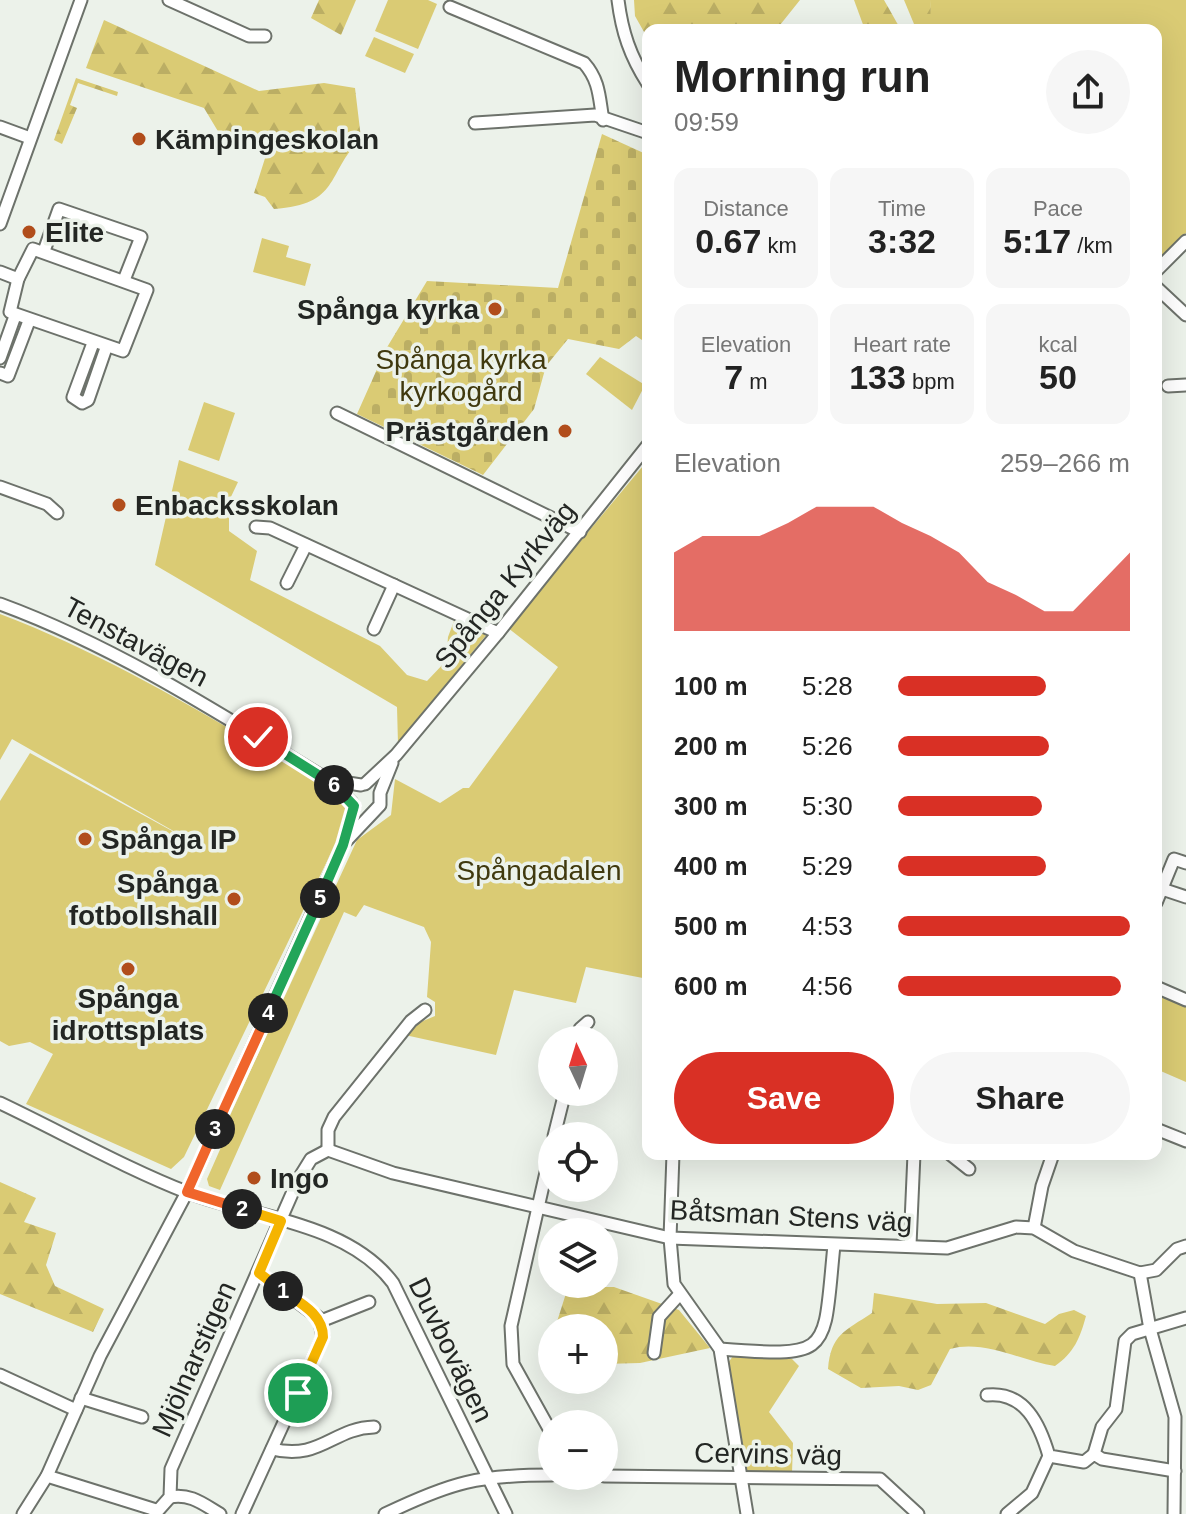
<!DOCTYPE html>
<meta charset="utf-8">
<style>
:root{--surface:#fff;--page:#f6f6f6;--text:#222;--muted:#767676;--accent:#d93025}
body{margin:0;font-family:Arial,sans-serif;background:var(--page);color:var(--text);height:100vh;display:flex;flex-direction:column;font-size:30px;white-space:nowrap}
*{box-sizing:border-box;margin:0}
p{font-size:26px;color:var(--muted)}
.icon{flex:none;width:44px;height:44px;fill:none;stroke:currentColor;stroke-width:2;stroke-linecap:round;stroke-linejoin:round}
.map{position:relative;flex:1;overflow:hidden}
.drawer{position:absolute;left:642px;top:24px;width:520px;height:1136px;display:flex;flex-direction:column;background:var(--surface);border-radius:16px;box-shadow:0 8px 32px #0002}
.drawer>*{flex:none}
.needle{width:52px;rotate:356deg}
.fabs{position:absolute;left:538px;top:1026px;display:grid;gap:16px}
.fabs a{display:grid;place-items:center;width:80px;height:80px;border-radius:50%;background:var(--surface);box-shadow:0 8px 32px #0002;font-size:40px}
.pin{position:absolute;display:grid;place-items:center;width:68px;height:68px;color:#fff;margin:-34px;border:4px solid #fff;border-radius:50%;box-shadow:0 2px 8px #0007}
.km{position:absolute;width:40px;height:40px;margin:-20px;border-radius:50%;background:#222;color:#fff;font-size:22px;line-height:40px;text-align:center}
.round{display:grid;place-items:center;flex:none;width:84px;height:84px;border-radius:42px;background:var(--page)}
.summary{display:flex;align-items:center;justify-content:space-between;height:136px;padding:0 32px}
h1{font-size:44px;font-weight:600;line-height:60px}
.stats{display:grid;grid-template-columns:repeat(3,1fr);gap:12px;height:136px;padding:8px 32px}
.stats div{display:grid;align-content:center;border-radius:16px;background:var(--page);text-align:center}
.stats b{font-size:34px;font-weight:600}
.stats small{font-size:22px;font-weight:400}
.stats p{font-size:22px}
.chart{height:224px;padding:16px 32px}
.chart p{display:flex;justify-content:space-between}
.chart svg{width:100%;height:144px;margin-top:8px;fill:var(--accent);opacity:.7}
.cta{display:flex;gap:16px;margin-top:auto;padding:16px 32px}
.cta a{flex:1;height:92px;border-radius:48px;background:var(--accent);color:#fff;font-size:32px;font-weight:600;line-height:92px;text-align:center}
.cta a+a{background:var(--page);color:var(--text)}
ul{padding:0 32px;list-style:none;font-size:26px}
li{display:grid;grid-template-columns:128px 96px 1fr;align-items:center;height:60px}
li i{height:20px;border-radius:10px;background:var(--accent)}
.map>svg:first-child{display:block}
.green{fill:#dacb74}
.forest{fill:url(#forest-firs)}
.cemetery{fill:url(#cemetery-stones)}
.lines{fill:none;stroke-linecap:round;stroke-linejoin:round}
.minor-casing{stroke:#6d726b;stroke-width:15}
.minor{stroke:#fff;stroke-width:11}
.split-1-casing{stroke:#fff;stroke-width:16}
.split-2-casing{stroke:#fff;stroke-width:16}
.split-3-casing{stroke:#fff;stroke-width:16}
.split-4-casing{stroke:#fff;stroke-width:16}
.split-5-casing{stroke:#fff;stroke-width:16}
.split-6-casing{stroke:#fff;stroke-width:16}
.split-7-casing{stroke:#fff;stroke-width:16}
.split-1{stroke:#f5b400;stroke-width:10}
.split-2{stroke:#f5b400;stroke-width:10}
.split-3{stroke:#f0652b;stroke-width:10}
.split-4{stroke:#f0652b;stroke-width:10}
.split-5{stroke:#22a559;stroke-width:10}
.split-6{stroke:#22a559;stroke-width:10}
.split-7{stroke:#22a559;stroke-width:10}
.poi-dot{fill:#b14d1b;stroke:#ecf2ea;stroke-width:3}
.labels{text-anchor:middle;dominant-baseline:central;stroke-width:7;stroke-linejoin:round;paint-order:stroke}
.poi-label{font-size:28px;font-weight:bold;fill:#232623;stroke:#ecf2ea;text-anchor:start}
.park-label{font-size:28px;fill:#40390e;stroke:#ecf2ea}
.street-label{font-size:28px;fill:#232623;stroke:#ecf2ea}
</style>
<div class="map">
<svg width="1186" height="1514" viewBox="0 0 1186 1514">
<defs>
<pattern id="forest-firs" width="22" height="20" patternUnits="userSpaceOnUse" patternTransform="scale(2)"><rect width="22" height="20" fill="#dacb74"/><path d="M5 1l3.5 6h-7zM16 11l3.5 6h-7z" fill="#bbae64"/></pattern>
<pattern id="cemetery-stones" width="16" height="16" patternUnits="userSpaceOnUse" patternTransform="scale(2)"><rect width="16" height="16" fill="#dacb74"/><path d="M2 7V4a2 2 0 0 1 4 0v3zM10 15v-3a2 2 0 0 1 4 0v3z" fill="#bbae64"/></pattern>
</defs>
<rect width="100%" height="100%" fill="#ecf2ea"/>
<!-- green -->
<g class="green">
<path d="M388 0H428L437 4 418 49 375 31Z"/>
<path d="M931 0H1186V233L1156 263V30H914V24H929Z"/>
<path d="M374 37 414 54 405 73 365 56Z"/>
<path d="M262 238 289 246 286 257 311 264 305 286 253 272Z"/>
<path d="M600 357 645 385 632 410 586 374Z"/>
<path d="M204 402 235 413 219 461 188 450Z"/>
<path d="M179 460 238 482 229 501V531L257 551 250 580 380 646 407 675 427 681 446 661 448 637 454 621 487 634 398 744 397 707 155 565Z"/>
<path d="M648 460V979L586 967 576 1003 514 990 496 1055 405 1035 411 1026 435 1016V1002L427 997 431 942 424 927 364 905 356 917 344 912 220 1190 209 1186 207 1179 230 1127 229 1117 357 840 391 815 395 779 440 803 463 788H469L558 667 508 628Z"/>
<path d="M0 614C121 660 232 730 343 797L347 820 184 1157 171 1169 26 1104 53 1054 30 1042 9 1046 0 1041V801L30 753 205 849 12 739 0 760Z"/>
<path d="M1156 995 1186 1007V1082L1156 1069Z"/>
<path d="M733 1356 792 1359 799 1366 769 1412 793 1443 792 1473 749 1472 743 1465 728 1363Z"/>
</g>
<!-- forest -->
<g class="forest">
<path d="M319 0H356L341 35 311 18Z"/>
<path d="M634 0H800L776 30H648V39L635 16Z"/>
<path d="M854 0H884L901 30H865Z"/>
<path d="M904 0H931L930 25 914 24Z"/>
<path d="M104 20 259 91 324 83 355 88 361 138C325 175 341 204 274 209L265 197 254 193 267 152 219 133 204 108 86 68Z"/>
<path d="M76 78 118 92 117 96 78 83 70 105 77 108 62 144 54 140Z"/>
<path d="M0 1182 36 1198 24 1222 56 1233 46 1265 55 1286 104 1309 93 1332 0 1294Z"/>
<path d="M568 1287H614L679 1310 710 1348 640 1363 604 1364V1328H555Z"/>
<path d="M874 1293 937 1304 986 1303 1045 1324 1059 1314 1074 1310 1086 1316C1080 1338 1074 1353 1055 1366 1022 1361 983 1339 950 1349L931 1385 918 1390 899 1386 861 1388 828 1369C831 1334 845 1331 872 1313Z"/>
</g>
<!-- cemetery -->
<path class="cemetery" d="M602 134 648 155V344L636 336 619 349 568 339 546 366 534 409 483 475 357 414 386 349 427 281 558 288Z"/>
<g class="lines">
<!-- minor casing -->
<g class="minor-casing">
<g id="minor">
<path d="M169 0 249 36H265"/>
<path d="M618 0C622 32 630 56 648 84"/>
<path d="M450 7 584 63C600 81 599 98 603 120"/>
<path d="M475 123 595 115 648 133"/>
<path d="M0 127 30 138"/>
<path d="M0 224 81 0"/>
<path d="M33 249 147 290 123 351 10 312 18 279Z"/>
<path d="M44 251 59 209 141 237 124 280"/>
<path d="M1156 271 1186 241"/>
<path d="M0 272 18 279"/>
<path d="M1156 287 1186 315"/>
<path d="M93 343 73 397 82 403 88 400 106 348"/>
<path d="M0 358 15 316"/>
<path d="M0 373 8 376 29 321"/>
<path d="M1168 386 1186 385"/>
<path d="M337 413 580 532"/>
<path d="M0 487 47 504 57 513"/>
<path d="M256 527 270 528 498 633"/>
<path d="M287 583 306 545"/>
<path d="M0 604C117 647 222 715 328 780L352 803"/>
<path d="M374 629 394 585"/>
<path d="M329 780 361 785"/>
<path d="M365 784 396 755 498 633 648 445"/>
<path d="M346 841 380 805V793L392 763"/>
<path d="M1162 889 1186 897"/>
<path d="M1156 903 1174 859 1186 863"/>
<path d="M1156 987 1186 1000"/>
<path d="M577 1040 580 1029 588 1022"/>
<path d="M0 1103C61 1132 127 1169 189 1193 256 1218 348 1223 393 1283L506 1514"/>
<path d="M1156 1129 1186 1141"/>
<path d="M554 1136 565 1092"/>
<path d="M552 1146 511 1326 513 1364 552 1434"/>
<path d="M328 1150V1130L334 1117 411 1021 425 1010"/>
<path d="M673 1154 670 1238 674 1284 720 1349 747 1514"/>
<path d="M950 1154 969 1169"/>
<path d="M1034 1228 1042 1186 1053 1154"/>
<path d="M910 1245 914 1154"/>
<path d="M1140 1273 1150 1329 1175 1417 1174 1514"/>
<path d="M321 1321 369 1302"/>
<path d="M720 1349C834 1358 823 1354 834 1245"/>
<path d="M654 1353 659 1317 679 1295"/>
<path d="M0 1375 76 1410"/>
<path d="M987 1395C1025 1391 1040 1425 1049 1456L1084 1462 1094 1454 1102 1459 1175 1471"/>
<path d="M81 1398 142 1417"/>
<path d="M272 1449C320 1461 333 1428 374 1427"/>
<path d="M1094 1454 1102 1427 1116 1409 1125 1341 1132 1334 1186 1318"/>
<path d="M47 1476 156 1510"/>
<path d="M604 1476 880 1479 918 1514"/>
<path d="M170 1497C190 1493 203 1504 220 1514"/>
<path d="M23 1514 47 1476 100 1356 187 1192 343 845 354 806"/>
<path d="M155 1514 170 1497 171 1469 298 1180 311 1159 328 1150 393 1173 670 1238 947 1248 1016 1227 1034 1228 1074 1251 1140 1273 1156 1270 1177 1249 1186 1246"/>
<path d="M242 1514 323 1337 319 1318 259 1273"/>
<path d="M385 1514C452 1482 478 1475 552 1475"/>
<path d="M1007 1514 1032 1493 1049 1456"/>
</g>
</g>
<!-- minor -->
<use href="#minor" class="minor"/>
</g>
<g class="lines">
<!-- split-1 casing -->
<g class="split-1-casing">
<path id="split-1" d="M283 1291C300 1303 323 1314 323 1337L298 1393"/>
</g>
<!-- split-2 casing -->
<g class="split-2-casing">
<path id="split-2" d="M242 1209 281 1221 259 1273 283 1291"/>
</g>
<!-- split-3 casing -->
<g class="split-3-casing">
<path id="split-3" d="M215 1129 187 1192 242 1209"/>
</g>
<!-- split-4 casing -->
<g class="split-4-casing">
<path id="split-4" d="M215 1129 268 1013"/>
</g>
<!-- split-5 casing -->
<g class="split-5-casing">
<path id="split-5" d="M268 1013 320 898"/>
</g>
<!-- split-6 casing -->
<g class="split-6-casing">
<path id="split-6" d="M320 898 343 845 354 806 334 785"/>
</g>
<!-- split-7 casing -->
<g class="split-7-casing">
<path id="split-7" d="M258 737 334 785"/>
</g>
<!-- split-1 -->
<use href="#split-1" class="split-1"/>
<!-- split-2 -->
<use href="#split-2" class="split-2"/>
<!-- split-3 -->
<use href="#split-3" class="split-3"/>
<!-- split-4 -->
<use href="#split-4" class="split-4"/>
<!-- split-5 -->
<use href="#split-5" class="split-5"/>
<!-- split-6 -->
<use href="#split-6" class="split-6"/>
<!-- split-7 -->
<use href="#split-7" class="split-7"/>
</g>
<!-- markers -->
<g class="poi-dot">
<circle cx="139" cy="139" r="8"/>
<circle cx="29" cy="232" r="8"/>
<circle cx="495" cy="309" r="8"/>
<circle cx="565" cy="431" r="8"/>
<circle cx="119" cy="505" r="8"/>
<circle cx="85" cy="839" r="8"/>
<circle cx="234" cy="899" r="8"/>
<circle cx="128" cy="969" r="8"/>
<circle cx="254" cy="1178" r="8"/>
</g>
<g class="labels">
<!-- poi labels -->
<g class="poi-label">
<text x="155" y="139">Kämpingeskolan</text>
<text x="45" y="232">Elite</text>
<text x="479" y="309" text-anchor="end">Spånga kyrka</text>
<text x="549" y="431" text-anchor="end">Prästgården</text>
<text x="135" y="505">Enbacksskolan</text>
<text x="101" y="839">Spånga IP</text>
<text x="218" y="883" text-anchor="end">Spånga<tspan x="218" dy="32">fotbollshall</tspan></text>
<text x="128" y="998" text-anchor="middle">Spånga<tspan x="128" dy="32">idrottsplats</tspan></text>
<text x="270" y="1178">Ingo</text>
</g>
<!-- park labels -->
<g class="park-label">
<text x="461" y="359">Spånga kyrka<tspan x="461" dy="32">kyrkogård</tspan></text>
<text x="539" y="870">Spångadalen</text>
</g>
<!-- street labels -->
<g class="street-label">
<text transform="translate(505 585) rotate(-51)">Spånga Kyrkväg</text>
<text transform="translate(136 642) rotate(28)">Tenstavägen</text>
<text transform="translate(791 1216) rotate(3)">Båtsman Stens väg</text>
<text transform="translate(451 1350) rotate(64)">Duvbovägen</text>
<text transform="translate(194 1359) rotate(-66)">Mjölnarstigen</text>
<text transform="translate(768 1454) rotate(1)">Cervins väg</text>
</g>
</g>
</svg>
<div class="fabs">
<a><svg class="needle" viewBox="-14 -14 28 28"><path d="M0-13l5 13h-10z" fill="#e53935"/><path d="M0 13l5-13h-10z" fill="#767676"/></svg></a>
<a><svg class="icon" aria-label="locate" viewBox="0 0 24 24"><circle cx="12" cy="12" r="6"/><path d="M12 2v4M12 18v4M2 12h4M18 12h4"/></svg></a>
<a><svg class="icon" aria-label="layers" viewBox="0 0 24 24"><path d="M12 4l9 5-9 5-9-5zM3 14l9 5 9-5"/></svg></a>
<a>+</a>
<a>−</a>
</div>
<div class="pin" style="left:298px;top:1393px;background:#1e9e55"><svg class="icon" aria-label="arrive" viewBox="0 0 24 24"><path d="M6 21V4h12l-3 4 3 4H6"/></svg></div>
<div class="pin" style="left:258px;top:737px;background:#d93025"><svg class="icon" aria-label="check" viewBox="0 0 24 24"><path d="M5 12l5 5 9-10"/></svg></div>
<b class="km" style="left:283px;top:1291px">1</b>
<b class="km" style="left:242px;top:1209px">2</b>
<b class="km" style="left:215px;top:1129px">3</b>
<b class="km" style="left:268px;top:1013px">4</b>
<b class="km" style="left:320px;top:898px">5</b>
<b class="km" style="left:334px;top:785px">6</b>
<section class="drawer">
<div class="summary"><div><h1>Morning run</h1><p>09:59</p></div><a class="round"><svg class="icon" aria-label="share" viewBox="0 0 24 24"><path d="M12 15V3M7 8l5-5 5 5M5 13v7h14v-7"/></svg></a></div>
<div class="stats">
<div><p>Distance</p><b>0.67<small> km</small></b></div>
<div><p>Time</p><b>3:32</b></div>
<div><p>Pace</p><b>5:17<small> /km</small></b></div>
</div>
<div class="stats">
<div><p>Elevation</p><b>7<small> m</small></b></div>
<div><p>Heart rate</p><b>133<small> bpm</small></b></div>
<div><p>kcal</p><b>50</b></div>
</div>
<div class="chart"><p><span>Elevation</span>259–266 m</p>
<svg viewBox="0 0 160 44" preserveAspectRatio="none"><path d="M0 44V20L10 15L20 15L30 15L40 11L50 6L60 6L70 6L80 11L90 15L100 20L110 29L120 33L130 38L140 38L150 29L160 20V44z"/></svg>
</div>
<ul>
<li><b>100 m</b>5:28<i style="width:64%"></i></li>
<li><b>200 m</b>5:26<i style="width:65%"></i></li>
<li><b>300 m</b>5:30<i style="width:62%"></i></li>
<li><b>400 m</b>5:29<i style="width:64%"></i></li>
<li><b>500 m</b>4:53<i style="width:100%"></i></li>
<li><b>600 m</b>4:56<i style="width:96%"></i></li>
</ul>
<div class="cta"><a>Save</a><a>Share</a></div>
</section>
</div>
